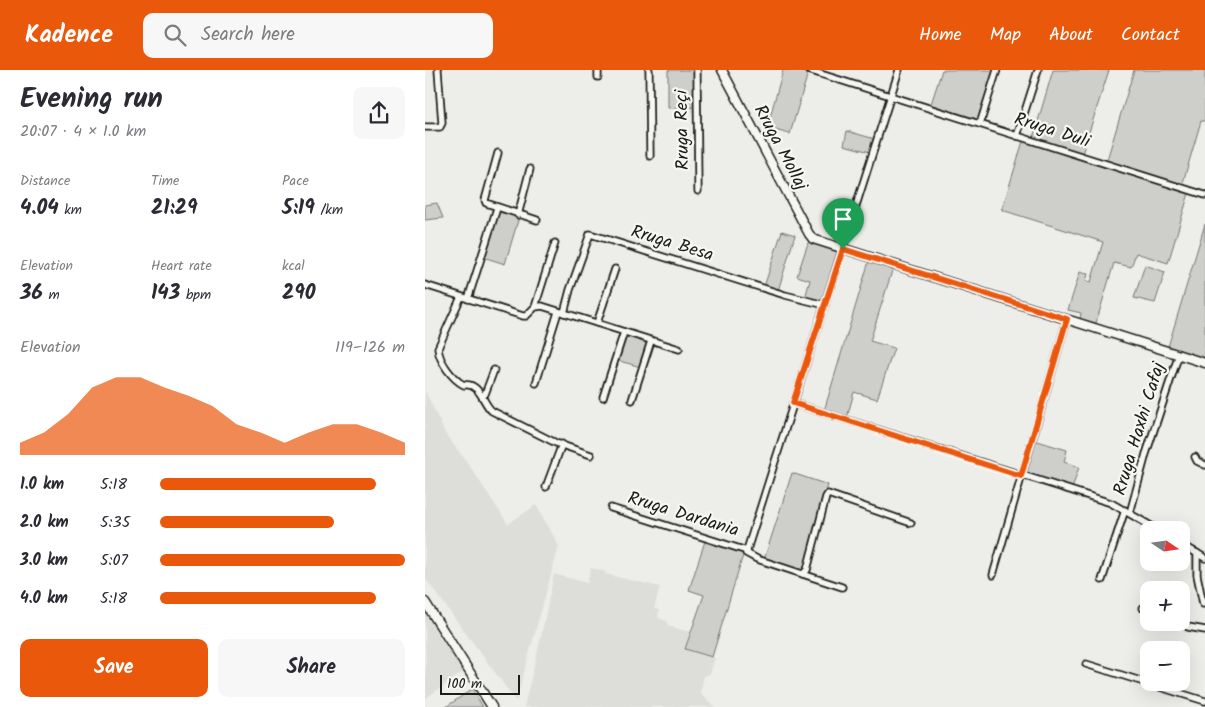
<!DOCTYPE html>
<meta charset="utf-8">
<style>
:root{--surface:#fff;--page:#f7f7f7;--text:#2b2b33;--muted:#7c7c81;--accent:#ea580c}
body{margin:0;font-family:Kalam,sans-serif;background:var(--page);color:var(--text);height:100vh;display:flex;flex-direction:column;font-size:19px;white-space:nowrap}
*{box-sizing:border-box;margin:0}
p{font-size:16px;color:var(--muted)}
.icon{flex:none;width:28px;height:28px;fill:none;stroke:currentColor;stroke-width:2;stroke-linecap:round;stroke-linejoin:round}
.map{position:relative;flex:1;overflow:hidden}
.details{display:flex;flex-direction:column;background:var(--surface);width:425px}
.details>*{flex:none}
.needle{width:32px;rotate:103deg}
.fabs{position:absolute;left:715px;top:451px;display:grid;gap:10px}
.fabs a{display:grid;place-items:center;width:50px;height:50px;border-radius:10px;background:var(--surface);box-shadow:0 5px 20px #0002;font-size:25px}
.scale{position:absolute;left:15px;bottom:12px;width:80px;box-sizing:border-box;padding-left:5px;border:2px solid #1c1c1c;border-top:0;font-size:14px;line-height:18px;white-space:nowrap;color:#1c1c1c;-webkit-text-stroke:4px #f6f6f2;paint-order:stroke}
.pin{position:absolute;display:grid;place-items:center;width:42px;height:42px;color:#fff;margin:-51px -21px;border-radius:50% 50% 50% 0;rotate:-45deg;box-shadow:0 0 5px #0007}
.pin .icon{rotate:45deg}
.round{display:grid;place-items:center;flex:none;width:52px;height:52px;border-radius:10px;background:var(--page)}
.head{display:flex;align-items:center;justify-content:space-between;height:85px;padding:0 20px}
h1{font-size:28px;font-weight:700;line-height:38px}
.stats{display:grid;grid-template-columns:repeat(3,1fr);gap:8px;height:85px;padding:5px 20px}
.stats div{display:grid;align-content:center}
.stats b{font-size:21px;font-weight:700}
.stats small{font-size:14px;font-weight:400}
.stats p{font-size:14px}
.chart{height:140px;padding:10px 20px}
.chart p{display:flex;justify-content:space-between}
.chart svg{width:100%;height:90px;margin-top:5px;fill:var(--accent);opacity:.7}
.cta{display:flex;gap:10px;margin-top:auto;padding:10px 20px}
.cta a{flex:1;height:58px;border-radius:10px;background:var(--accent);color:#fff;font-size:20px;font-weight:700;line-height:58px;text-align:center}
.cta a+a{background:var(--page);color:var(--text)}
ul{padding:0 20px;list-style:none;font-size:16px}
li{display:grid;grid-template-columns:80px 60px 1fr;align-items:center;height:38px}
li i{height:12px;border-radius:6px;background:var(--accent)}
header{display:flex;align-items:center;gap:30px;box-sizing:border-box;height:70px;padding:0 25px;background:var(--accent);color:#fff}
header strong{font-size:24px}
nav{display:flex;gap:28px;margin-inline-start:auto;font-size:18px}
.search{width:350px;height:45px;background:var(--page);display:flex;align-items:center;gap:12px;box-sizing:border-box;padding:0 18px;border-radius:10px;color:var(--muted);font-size:19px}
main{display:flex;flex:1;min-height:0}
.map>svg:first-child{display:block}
.built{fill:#ddddda}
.green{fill:#cececb;stroke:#757574}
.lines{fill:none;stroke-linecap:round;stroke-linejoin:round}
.street-casing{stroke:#1c1c1c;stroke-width:9}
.secondary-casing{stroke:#1c1c1c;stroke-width:11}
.street{stroke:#f6f6f2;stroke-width:5.5}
.secondary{stroke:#f6f6f2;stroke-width:8}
.route-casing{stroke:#fff;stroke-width:10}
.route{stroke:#ea580c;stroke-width:6}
.labels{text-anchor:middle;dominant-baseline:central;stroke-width:4.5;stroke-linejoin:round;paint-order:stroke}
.street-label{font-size:18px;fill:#1c1c1c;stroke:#f6f6f2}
</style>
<header>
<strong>Kadence</strong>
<div class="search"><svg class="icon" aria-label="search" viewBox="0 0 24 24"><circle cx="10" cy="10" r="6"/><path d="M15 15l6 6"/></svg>Search here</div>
<nav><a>Home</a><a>Map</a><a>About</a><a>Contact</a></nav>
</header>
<main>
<section class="details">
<div class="head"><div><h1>Evening run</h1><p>20:07 · 4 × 1.0 km</p></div><a class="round"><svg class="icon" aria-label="share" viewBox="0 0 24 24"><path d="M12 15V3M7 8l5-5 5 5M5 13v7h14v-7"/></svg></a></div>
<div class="stats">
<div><p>Distance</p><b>4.04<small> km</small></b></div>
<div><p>Time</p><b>21:29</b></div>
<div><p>Pace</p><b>5:19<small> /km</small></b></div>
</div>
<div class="stats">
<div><p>Elevation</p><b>36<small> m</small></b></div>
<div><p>Heart rate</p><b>143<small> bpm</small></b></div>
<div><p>kcal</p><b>290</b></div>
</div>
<div class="chart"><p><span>Elevation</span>119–126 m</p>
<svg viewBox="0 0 160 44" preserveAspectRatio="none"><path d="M0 44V38L10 33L20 24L30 11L40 6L50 6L60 11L70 15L80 20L90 29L100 33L110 38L120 33L130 29L140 29L150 33L160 38V44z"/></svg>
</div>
<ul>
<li><b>1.0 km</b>5:18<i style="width:88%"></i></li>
<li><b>2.0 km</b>5:35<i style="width:71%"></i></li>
<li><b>3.0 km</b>5:07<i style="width:100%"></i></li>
<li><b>4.0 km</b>5:18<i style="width:88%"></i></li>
</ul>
<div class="cta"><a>Save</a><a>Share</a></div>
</section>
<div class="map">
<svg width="780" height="637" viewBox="0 0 780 637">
<rect width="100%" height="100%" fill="#edede9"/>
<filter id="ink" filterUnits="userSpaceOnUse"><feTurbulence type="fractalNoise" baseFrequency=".02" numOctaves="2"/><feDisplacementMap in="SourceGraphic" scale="10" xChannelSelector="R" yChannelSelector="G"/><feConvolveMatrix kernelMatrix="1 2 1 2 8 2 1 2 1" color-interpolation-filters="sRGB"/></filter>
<g filter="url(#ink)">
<!-- built -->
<g class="built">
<path d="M0 321 21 365 42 392 83 454 111 435 134 476 91 631 0 508Z"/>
<path d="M166 498 181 502 180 504 235 517 229 539 234 540 233 548 242 551 243 556 265 562 261 579 290 588 285 604 279 606 275 623 290 637H99L114 576 129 504 162 513Z"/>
<path d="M0 545 2 546 38 602 1 628Z"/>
</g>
<!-- green -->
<g class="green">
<path d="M243 0H271L272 37 243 38Z"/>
<path d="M358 0H375L383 3 365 64 342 58Z"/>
<path d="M517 0H571L554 51 505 37Z"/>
<path d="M628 0H684L657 84 608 68Z"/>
<path d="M709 0H780V51H776L757 116 681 93Z"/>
<path d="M422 61 450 69 445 82 419 75Z"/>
<path d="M598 71C653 90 708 106 764 123L743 193 711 183 706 197 689 193 671 253 655 249 656 243 643 240 655 202 663 204 661 211 666 212 678 172 577 140Z"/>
<path d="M12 133 18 148 0 150V135Z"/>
<path d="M73 142 94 147 80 194 58 187Z"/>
<path d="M780 154V289L743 277Z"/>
<path d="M357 161 370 165 353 221 339 217Z"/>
<path d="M384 170 413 181C412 189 402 227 396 231 391 233 385 229 380 228L385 210 372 206Z"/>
<path d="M444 191 468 198 445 271 469 278 452 329 429 322 422 348 399 341Z"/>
<path d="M720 195 740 202 730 233 709 228Z"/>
<path d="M200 264 221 272 223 276 216 297 191 290Z"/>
<path d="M609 370 642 380 639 392 654 397 647 419 598 403Z"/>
<path d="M367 403 403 415 381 498 377 502 339 490Z"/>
<path d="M280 471 319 482 287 587 260 579 279 525 264 520Z"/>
<path d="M47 619 58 637H21Z"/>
</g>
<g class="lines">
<!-- street casing -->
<g class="street-casing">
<g id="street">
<path d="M224 0 225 86"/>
<path d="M272 0 273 121"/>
<path d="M383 0 780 125"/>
<path d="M173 7V0"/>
<path d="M555 54 572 0"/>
<path d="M0 57H15L17 53 13 0"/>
<path d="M592 66 613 0"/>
<path d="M73 83 60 130 61 133 112 150"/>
<path d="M93 145 105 99"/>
<path d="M0 215 98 246H101L110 237 117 236 254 279"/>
<path d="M36 227 13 278C14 291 27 309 39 315 55 312 58 334 67 341L131 373 166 385"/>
<path d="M43 229 72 138"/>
<path d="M110 237 130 173"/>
<path d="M139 243 145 220 165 164 360 225 400 235"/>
<path d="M172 253 190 199"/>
<path d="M111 313 133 242"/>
<path d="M57 326 60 324 69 300"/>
<path d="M178 327 199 262"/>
<path d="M207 330 226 271"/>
<path d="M368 333 686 433 733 460"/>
<path d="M770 387 772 391 780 395"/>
<path d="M121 417 137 374"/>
<path d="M186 438 322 481"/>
<path d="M705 443 721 384 754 284"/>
<path d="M756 474 780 488"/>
<path d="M772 483V505L778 534"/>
<path d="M378 504 382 500 401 427 403 424 486 453"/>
<path d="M568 505 642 249"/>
<path d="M677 510 700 440"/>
<path d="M417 517 332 489 321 483 474 0"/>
<path d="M718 538H724"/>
<path d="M736 552H739"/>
<path d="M756 552 763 557 780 560"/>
<path d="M661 594 780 631"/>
</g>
</g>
<!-- secondary casing -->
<g class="secondary-casing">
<g id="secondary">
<path d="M297 0 384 164 388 169 780 293"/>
<path d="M0 532 67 637"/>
</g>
</g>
<!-- street -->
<use href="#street" class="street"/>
<!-- secondary -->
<use href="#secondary" class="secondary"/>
</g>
</g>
<g class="lines" filter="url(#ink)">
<!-- route casing -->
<g class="route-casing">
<path id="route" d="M418 179 642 249 596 406 368 333Z"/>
</g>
<!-- route -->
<use href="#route" class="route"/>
</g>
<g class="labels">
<!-- street labels -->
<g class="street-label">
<text transform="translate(258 60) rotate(-91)">Rruga Reçi</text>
<text transform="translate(627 61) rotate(18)">Rruga Duli</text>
<text transform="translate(355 78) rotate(62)">Rruga Mollaj</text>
<text transform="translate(247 174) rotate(17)">Rruga Besa</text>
<text transform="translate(715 359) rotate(-73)">Rruga Haxhi Cafaj</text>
<text transform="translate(258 445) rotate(17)">Rruga Dardania</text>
</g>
</g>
</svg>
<div class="fabs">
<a><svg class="needle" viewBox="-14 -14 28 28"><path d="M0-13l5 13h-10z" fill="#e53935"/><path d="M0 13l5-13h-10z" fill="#7c7c81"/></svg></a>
<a>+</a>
<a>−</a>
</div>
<div class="scale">100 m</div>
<div class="pin" style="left:418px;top:179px;background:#1e9e55"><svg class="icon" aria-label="arrive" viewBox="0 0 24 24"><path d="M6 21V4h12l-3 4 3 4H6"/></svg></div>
</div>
</main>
